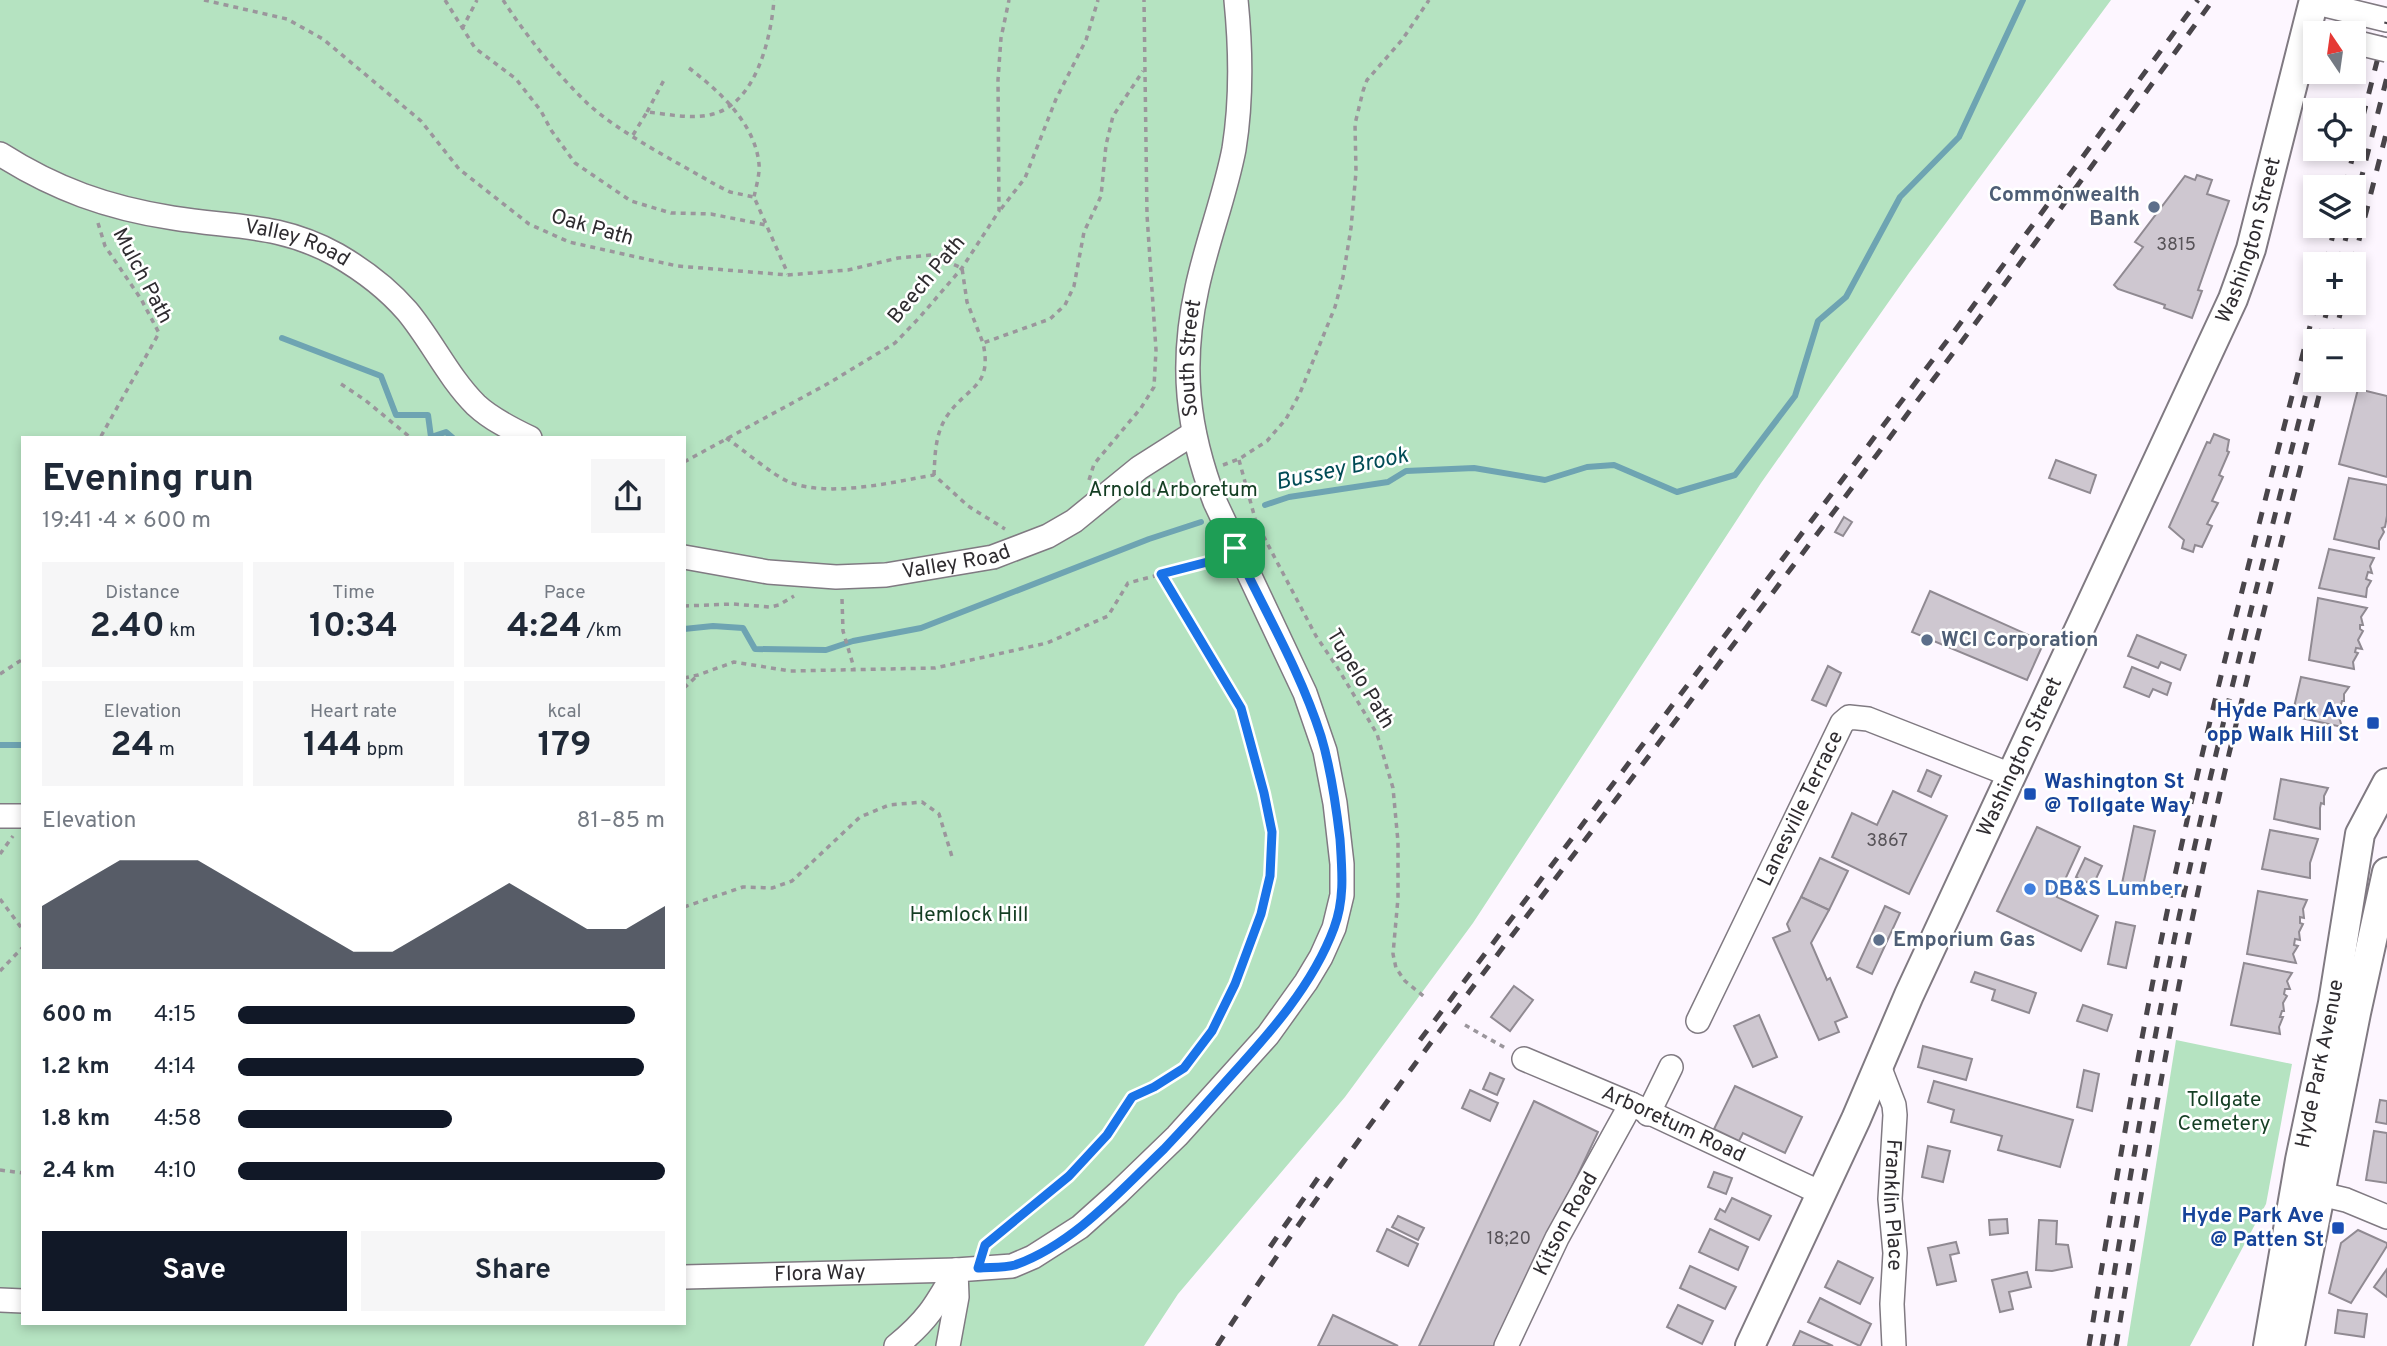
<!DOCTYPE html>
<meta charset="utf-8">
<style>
:root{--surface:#fff;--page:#f6f6f7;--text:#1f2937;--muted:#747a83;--accent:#111827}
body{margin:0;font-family:Overpass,sans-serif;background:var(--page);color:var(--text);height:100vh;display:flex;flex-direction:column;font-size:26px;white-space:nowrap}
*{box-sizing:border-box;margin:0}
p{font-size:23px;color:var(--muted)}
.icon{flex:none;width:38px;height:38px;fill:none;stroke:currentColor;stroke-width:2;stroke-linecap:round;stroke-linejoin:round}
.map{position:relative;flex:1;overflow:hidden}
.drawer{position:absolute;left:21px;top:436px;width:665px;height:889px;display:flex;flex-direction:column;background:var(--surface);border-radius:0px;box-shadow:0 4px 10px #0003}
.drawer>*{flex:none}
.needle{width:46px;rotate:347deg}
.fabs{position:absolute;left:2303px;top:21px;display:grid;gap:14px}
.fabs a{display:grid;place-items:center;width:63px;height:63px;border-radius:0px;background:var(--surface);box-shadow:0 4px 10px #0003;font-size:35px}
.pin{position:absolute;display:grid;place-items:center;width:60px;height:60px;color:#fff;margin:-30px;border-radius:14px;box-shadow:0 4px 10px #0006}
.round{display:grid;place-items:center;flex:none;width:74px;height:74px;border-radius:0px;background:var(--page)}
.head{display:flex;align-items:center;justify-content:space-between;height:119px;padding:0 21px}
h1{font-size:38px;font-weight:700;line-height:52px}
.figures{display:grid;grid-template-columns:repeat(3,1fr);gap:10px;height:119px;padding:7px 21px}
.figures div{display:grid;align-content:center;border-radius:0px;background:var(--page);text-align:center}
.figures b{font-size:35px;font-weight:700}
.figures small{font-size:19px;font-weight:400}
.figures p{font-size:19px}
.chart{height:196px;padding:14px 21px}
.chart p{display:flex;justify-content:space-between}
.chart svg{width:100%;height:126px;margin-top:7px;fill:var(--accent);opacity:.7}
.action{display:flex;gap:14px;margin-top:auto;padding:14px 21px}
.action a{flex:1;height:80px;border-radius:0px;background:var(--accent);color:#fff;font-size:28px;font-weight:700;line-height:80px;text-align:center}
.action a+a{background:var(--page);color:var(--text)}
ul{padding:0 21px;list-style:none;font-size:23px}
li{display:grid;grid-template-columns:112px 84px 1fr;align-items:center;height:52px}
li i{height:18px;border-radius:9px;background:var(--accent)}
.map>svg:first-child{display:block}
.green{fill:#b5e3c1;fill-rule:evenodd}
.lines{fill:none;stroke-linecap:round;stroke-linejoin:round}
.stream{stroke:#6ea4b2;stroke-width:6}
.building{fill:#cec7d0;stroke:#908a92;stroke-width:2}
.minor-casing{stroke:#807a82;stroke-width:26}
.major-casing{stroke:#807a82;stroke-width:32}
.path{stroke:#9b969c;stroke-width:3.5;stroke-dasharray:5 5;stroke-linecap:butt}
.minor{stroke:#fff;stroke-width:23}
.major{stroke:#fff;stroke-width:28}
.rail{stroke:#49454a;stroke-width:5;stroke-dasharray:12 12;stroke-linecap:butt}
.minor-bridge-casing{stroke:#807a82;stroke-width:26;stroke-linecap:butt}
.minor-bridge{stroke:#fff;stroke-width:23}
.route-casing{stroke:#fff;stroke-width:14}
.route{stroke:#1a73e8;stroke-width:9}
.service-dot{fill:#5c6f8a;stroke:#fff;stroke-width:2.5}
.transit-dot{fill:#1a4fb4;stroke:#fff;stroke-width:2.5}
.shop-dot{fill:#3f7fe0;stroke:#fff;stroke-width:2.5}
.labels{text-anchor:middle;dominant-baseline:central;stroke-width:5;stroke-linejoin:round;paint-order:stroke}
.number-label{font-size:18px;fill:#575358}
.service-label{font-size:21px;font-weight:bold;fill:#4e5e75;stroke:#fff;text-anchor:start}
.street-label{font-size:21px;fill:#2f2c30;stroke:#fff}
.park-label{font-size:21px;fill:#143e23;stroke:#fff}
.transit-label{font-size:21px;font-weight:bold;fill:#164399;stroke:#fff;text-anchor:end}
.shop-label{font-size:21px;font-weight:bold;fill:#366cbe;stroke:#fff;text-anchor:start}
.water-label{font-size:23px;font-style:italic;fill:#004b56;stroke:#fff}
</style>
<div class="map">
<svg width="2387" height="1346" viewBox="0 0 2387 1346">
<rect width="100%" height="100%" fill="#fdf6ff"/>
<!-- green -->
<g class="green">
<path d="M0 0H2111L1909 273 1761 483 1473 923 1345 1097 1178 1294 1144 1346H0ZM23 438H684V1323H23Z"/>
<path d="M2176 1040 2292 1064 2266 1204 2190 1346H2127Z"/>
</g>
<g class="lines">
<!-- stream -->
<g class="stream">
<path d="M282 338 381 376 396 415H428L431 437 446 432 453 438"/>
<path d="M1265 505 1289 497 1388 482 1406 471 1474 468 1545 480 1587 467 1614 465 1677 492 1735 475 1795 396 1818 321 1846 297 1900 197 1959 137 2023 0"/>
<path d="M684 629 713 626 743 628 755 649 826 650 853 641 921 628 1149 539 1201 522"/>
<path d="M0 745H23"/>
</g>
</g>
<!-- building -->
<g class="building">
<path d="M2197 175 2212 180 2207 194 2229 201 2198 290 2202 291 2192 318 2164 308 2165 305 2118 289 2114 285 2143 247 2135 242 2185 176 2195 180Z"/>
<path d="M2358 389 2387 396V477L2339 464Z"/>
<path d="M2214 434 2229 440 2227 451 2229 452 2219 475 2223 477 2212 501 2218 503 2207 524 2212 526 2202 547 2195 545 2193 552 2182 548 2184 540 2169 527 2207 442 2210 443Z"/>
<path d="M2056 460 2096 475 2090 493 2049 478Z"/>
<path d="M2349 478 2387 485V516L2385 527 2382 528 2384 532 2379 541V549L2334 539Z"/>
<path d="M1844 517 1852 522 1843 536 1835 532Z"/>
<path d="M2329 549 2374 558 2370 566 2372 573 2368 572 2366 579 2371 581 2367 588 2366 597 2319 588Z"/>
<path d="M1930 591 2044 642 2027 680 1912 632Z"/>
<path d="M2318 598 2367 608 2361 617 2363 625H2360V629L2363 631 2358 640 2362 649 2356 648 2355 652 2358 653 2353 662 2354 669 2309 660Z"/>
<path d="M2137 635 2186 655 2180 670 2161 662 2158 668 2128 656Z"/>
<path d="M1828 666 1841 673 1826 706 1812 700Z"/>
<path d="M2132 667 2171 683 2167 695 2153 689 2149 697 2124 687Z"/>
<path d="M2301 677 2349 687 2344 694V701H2342L2340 709H2343L2339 717 2342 727 2292 716Z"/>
<path d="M1927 770 1941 776 1931 797 1918 791Z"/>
<path d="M2281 779 2328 788 2324 796V804L2321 803 2320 808V829L2274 819Z"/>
<path d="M1893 791 1947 816 1909 894 1832 857 1852 813 1877 825Z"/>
<path d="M2134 826 2155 831 2142 890 2131 888 2130 895 2120 893Z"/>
<path d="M2037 827 2080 847 2057 897 2098 916 2081 951 1997 911Z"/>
<path d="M2270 830 2318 839 2310 863V878L2262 869Z"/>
<path d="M1820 858 1848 871 1829 910 1801 897Z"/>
<path d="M2085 858 2102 866 2093 885 2076 877Z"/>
<path d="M2258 891 2307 900 2303 909 2304 918 2300 917V923L2303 924 2299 932 2300 940 2295 939 2294 945 2298 946 2293 954 2296 963 2247 954Z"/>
<path d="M1801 897 1829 910 1811 943 1827 980 1830 978 1847 1017 1835 1022 1839 1032 1819 1040 1773 938 1790 931 1787 924Z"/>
<path d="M1885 906 1900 913 1872 974 1857 967Z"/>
<path d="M2116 922 2135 926 2126 968 2108 964Z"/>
<path d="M2244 963 2292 973 2287 981 2290 989H2285L2284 994 2287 996 2283 1003 2284 1011H2282L2280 1017H2283L2279 1027 2280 1034 2231 1025Z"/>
<path d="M1975 972 2036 993 2029 1013 1992 1000 1995 990 1971 982Z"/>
<path d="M1514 986 1533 1000 1510 1031 1491 1017Z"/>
<path d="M2083 1005 2112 1015 2107 1031 2077 1021Z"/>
<path d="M1759 1015 1777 1057 1753 1067 1734 1026Z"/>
<path d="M1923 1046 1972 1059 1966 1080 1918 1067Z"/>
<path d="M2084 1070 2099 1074 2092 1111 2077 1107Z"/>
<path d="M1490 1073 1504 1079 1497 1095 1483 1089Z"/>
<path d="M1934 1081 2073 1120 2060 1167 1998 1150 2002 1136 1951 1122 1954 1110 1928 1102Z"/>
<path d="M1735 1086 1802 1117 1785 1153 1743 1133 1739 1141 1714 1129Z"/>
<path d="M1470 1090 1498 1103 1490 1121 1462 1108Z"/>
<path d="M2380 1100 2387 1101V1124L2376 1122Z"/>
<path d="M1534 1101 1598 1132 1497 1346H1419Z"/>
<path d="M2374 1131 2387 1133V1183L2366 1180Z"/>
<path d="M1928 1146 1950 1151 1943 1182 1922 1177Z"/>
<path d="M1714 1172 1732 1178 1726 1194 1708 1187Z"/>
<path d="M1732 1198 1771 1216 1759 1240 1715 1219 1720 1209 1725 1212Z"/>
<path d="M1398 1216 1424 1228 1418 1240 1392 1227Z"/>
<path d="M2007 1219 2008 1233 1990 1235 1989 1220Z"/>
<path d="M2039 1220 2057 1221 2056 1244 2068 1245 2072 1267 2052 1271 2036 1270Z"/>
<path d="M1387 1229 1418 1244 1408 1266 1377 1251Z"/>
<path d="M1710 1229 1748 1247 1738 1270 1699 1252Z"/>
<path d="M2358 1230 2387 1243V1246L2351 1303 2329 1293 2341 1243Z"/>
<path d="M1956 1242 1959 1253 1950 1255 1956 1281 1937 1285 1928 1248Z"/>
<path d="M1838 1261 1873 1278 1860 1304 1825 1287Z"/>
<path d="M1690 1266 1736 1287 1725 1309 1680 1288Z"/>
<path d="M2387 1269V1297L2374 1287Z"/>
<path d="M2027 1272 2031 1287 2009 1292 2013 1309 2000 1312 1992 1280Z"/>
<path d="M1820 1298 1871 1324 1860 1346 1808 1322Z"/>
<path d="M1678 1305 1713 1321 1702 1344 1667 1327Z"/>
<path d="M2338 1310 2367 1314 2364 1337 2335 1333Z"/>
<path d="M1333 1315 1398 1346H1318Z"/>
<path d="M1800 1331 1833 1346H1793Z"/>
</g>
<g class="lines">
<!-- minor casing -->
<g class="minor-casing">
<g id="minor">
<path d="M2313 2 2387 20"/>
<path id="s1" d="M0 154C55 189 108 208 173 218 234 228 279 223 337 255 363 270 387 288 407 311 432 341 448 377 476 405 491 419 511 429 530 438"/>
<path id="s2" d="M684 557 768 572 836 577 886 575 993 557 1048 536 1074 521 1139 468 1194 433"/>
<path d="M0 816H23"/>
<path id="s3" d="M1698 1021 1842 723 1849 717 1868 719 2011 775"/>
<path id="s4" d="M1524 1059 1631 1104 1821 1193"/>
<path id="s5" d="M1879 1066 1894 1105 1895 1115 1890 1199 1895 1253 1892 1304 1894 1346"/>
<path d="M1648 1114 1671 1067"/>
<path d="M2304 1190 2346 1200 2387 1217"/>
<path id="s6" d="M684 1277 956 1270"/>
<path d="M0 1300 23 1301"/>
<path d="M896 1346C928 1320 936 1305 956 1270"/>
<path id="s7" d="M948 1346 957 1297 956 1270 1012 1266 1033 1257 1080 1227 1118 1193 1177 1136 1268 1035 1306 982 1321 957 1334 928 1342 895V864L1335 803 1325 751 1305 693 1215 502C1187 429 1180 365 1197 288 1207 241 1225 196 1234 149 1242 99 1241 50 1236 0"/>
<path id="s8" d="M1506 1346 1557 1238 1631 1104"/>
</g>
</g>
<!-- major casing -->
<g class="major-casing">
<g id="major">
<path id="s9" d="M1750 1346 1856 1119 1909 995 2233 299 2251 249 2314 0"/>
<path id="s10" d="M2268 1346 2300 1160 2333 1003 2360 834 2387 783"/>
<path d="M2290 1346 2356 1013 2387 872"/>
</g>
</g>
<!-- path -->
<g class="path">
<path d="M204 0 287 19 323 39 421 121 459 169 529 224 569 242 677 266 788 275 848 270 898 258 932 255 962 268 967 302 983 343"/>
<path d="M445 0 475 48 516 79 541 111 551 130 575 163 631 201 671 213 711 214 766 225"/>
<path d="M503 0C527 37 556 73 588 104 621 134 677 162 716 185L730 192 754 197 788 274"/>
<path d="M462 29 477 0"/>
<path d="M689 68C719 91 755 123 759 164 760 174 756 187 754 197"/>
<path d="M647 112 664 80"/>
<path d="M633 135 647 112C668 114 693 120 713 114 756 103 771 38 774 0"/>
<path d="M1001 209 1025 178 1056 99 1086 40 1098 0"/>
<path d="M98 223 105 246 141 299 159 333 100 438"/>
<path d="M341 384 365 400 411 438"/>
<path d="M726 438C744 450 771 474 789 482 830 498 892 482 934 475L968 506 1005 529"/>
<path d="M1239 460 1256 522 1316 636 1339 670 1377 734 1393 788 1398 842V898L1393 954 1396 968 1405 981 1427 999"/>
<path d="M684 462 829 383 895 343 919 318 962 268 999 211 998 80 1001 38 1009 0"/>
<path d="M1223 465 1239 459 1267 441 1286 419 1300 393 1335 307 1343 277 1351 228 1356 172 1355 124 1363 91 1367 80 1402 40 1429 0"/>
<path d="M934 475C935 455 935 434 947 416 967 386 993 388 983 343L1050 319 1065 305 1074 286 1084 232 1101 196 1106 145 1113 116 1143 71"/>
<path d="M1089 480 1094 464 1141 408 1154 387 1156 350 1147 215 1144 0"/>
<path d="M1141 495 1186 479"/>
<path d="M842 599 843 631 854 668"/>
<path d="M684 606 733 604 770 607 779 605 794 596"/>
<path d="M0 674 23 659"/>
<path d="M684 678 698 675 734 662 790 671 935 668 1047 643 1108 616 1128 583 1219 559"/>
<path d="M684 688 698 675"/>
<path d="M0 854 13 836"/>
<path d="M0 899 23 930"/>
<path d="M684 907 743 887 772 888 792 881 860 817 889 805 922 802 939 814 953 860"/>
<path d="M0 971 23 947"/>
<path d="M1465 1025 1507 1049"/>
<path d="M0 1170 23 1173"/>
<path d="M985 1246 1003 1228 1033 1207 1069 1176 1107 1135 1132 1097 1154 1087 1184 1068 1212 1031 1235 984 1261 914 1270 876 1271 832 1264 793 1241 708 1161 574"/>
</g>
<!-- minor -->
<use href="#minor" class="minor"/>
<!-- major -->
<use href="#major" class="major"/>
<!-- rail -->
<g class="rail">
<path d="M2345 187 2387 22"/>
<path d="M2354 207 2387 77"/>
<path d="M2326 264 2335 226"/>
<path d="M2339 264 2349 226"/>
<path d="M2353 264 2387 130"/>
<path d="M2319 341 2329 303"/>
<path d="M2333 341 2343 303"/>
<path d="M1420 1040 1968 313 2198 0"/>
<path d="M1270 1247 1318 1178"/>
<path d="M1217 1346C1344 1150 1488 968 1629 782 1826 523 2022 264 2213 0"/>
<path d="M2089 1346C2115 1185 2142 1025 2177 866 2218 677 2268 490 2316 303"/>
<path d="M2102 1346C2129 1186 2154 1025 2190 867 2228 696 2272 527 2315 358"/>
<path d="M2116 1346C2142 1188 2168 1030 2202 873 2238 707 2281 544 2323 380"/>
</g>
<!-- minor-bridge casing -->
<g class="minor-bridge-casing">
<path id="minor-bridge" d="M2354 42 2387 50"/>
</g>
<!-- minor-bridge -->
<use href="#minor-bridge" class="minor-bridge"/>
</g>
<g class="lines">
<!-- route casing -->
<g class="route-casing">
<path id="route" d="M1235 548C1264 610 1300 670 1321 736 1331 769 1336 805 1340 839 1342 870 1345 899 1334 928 1313 985 1269 1034 1228 1079 1207 1103 1186 1126 1164 1149 1120 1191 1074 1244 1015 1265 1004 1268 990 1267 978 1268L985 1245 1069 1176 1107 1135 1132 1097 1154 1087 1184 1068 1212 1031 1235 984 1261 914 1270 876 1272 832 1264 793 1241 708 1161 574 1223 558Z"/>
</g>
<!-- route -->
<use href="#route" class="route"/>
</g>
<!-- markers -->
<g class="service-dot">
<circle cx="2154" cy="207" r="7"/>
<circle cx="1927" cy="640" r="7"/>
<circle cx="1879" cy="940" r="7"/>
</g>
<g class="transit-dot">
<rect x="2366" y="716" width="14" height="14" rx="3.5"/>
<rect x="2023" y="787" width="14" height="14" rx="3.5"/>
<rect x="2331" y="1221" width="14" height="14" rx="3.5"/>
</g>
<circle class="shop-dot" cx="2030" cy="889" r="7"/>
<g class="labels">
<!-- number labels -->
<g class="number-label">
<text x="2176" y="245">3815</text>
<text x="1887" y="841">3867</text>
<text x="1509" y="1239">18;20</text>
</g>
<!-- service labels -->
<g class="service-label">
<text x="2140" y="195" text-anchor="end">Commonwealth<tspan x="2140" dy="24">Bank</tspan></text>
<text x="1941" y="640">WCI Corporation</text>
<text x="1893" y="940">Emporium Gas</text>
</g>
<!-- street labels -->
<g class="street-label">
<text transform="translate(592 228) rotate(16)">Oak Path</text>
<text stroke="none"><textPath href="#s9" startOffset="1214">Washington Street</textPath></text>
<text stroke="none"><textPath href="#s1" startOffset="313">Valley Road</textPath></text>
<text transform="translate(142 276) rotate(62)">Mulch Path</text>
<text transform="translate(927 280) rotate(-50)">Beech Path</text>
<text stroke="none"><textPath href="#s7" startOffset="1206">South Street</textPath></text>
<text stroke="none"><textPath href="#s2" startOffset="275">Valley Road</textPath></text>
<text transform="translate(1360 679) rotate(59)">Tupelo Path</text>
<text stroke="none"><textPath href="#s9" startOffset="648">Washington Street</textPath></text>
<text stroke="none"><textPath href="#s3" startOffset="236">Lanesville Terrace</textPath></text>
<text stroke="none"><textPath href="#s10" startOffset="287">Hyde Park Avenue</textPath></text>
<text stroke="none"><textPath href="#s4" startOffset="163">Arboretum Road</textPath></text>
<text stroke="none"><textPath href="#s5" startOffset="142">Franklin Place</textPath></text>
<text stroke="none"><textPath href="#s8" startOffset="136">Kitson Road</textPath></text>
<text stroke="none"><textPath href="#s6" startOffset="136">Flora Way</textPath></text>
</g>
<!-- park labels -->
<g class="park-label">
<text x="1173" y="490">Arnold Arboretum</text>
<text x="969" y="915">Hemlock Hill</text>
<text x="2224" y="1100">Tollgate<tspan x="2224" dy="24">Cemetery</tspan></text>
</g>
<!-- transit labels -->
<g class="transit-label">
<text x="2359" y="711">Hyde Park Ave<tspan x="2359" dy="24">opp Walk Hill St</tspan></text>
<text x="2044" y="782" text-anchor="start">Washington St<tspan x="2044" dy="24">@ Tollgate Way</tspan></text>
<text x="2324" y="1216">Hyde Park Ave<tspan x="2324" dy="24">@ Patten St</tspan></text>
</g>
<!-- shop labels -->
<g class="shop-label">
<text x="2044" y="889">DB&amp;S Lumber</text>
</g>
<!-- water labels -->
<g class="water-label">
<text transform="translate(1342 470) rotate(-12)">Bussey Brook</text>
</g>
</g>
</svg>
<div class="fabs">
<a><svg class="needle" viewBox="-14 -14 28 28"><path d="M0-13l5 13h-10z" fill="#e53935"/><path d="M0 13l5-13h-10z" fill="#747a83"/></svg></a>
<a><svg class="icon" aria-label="locate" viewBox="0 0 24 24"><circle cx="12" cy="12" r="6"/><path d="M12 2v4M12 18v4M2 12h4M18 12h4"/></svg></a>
<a><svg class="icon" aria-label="layers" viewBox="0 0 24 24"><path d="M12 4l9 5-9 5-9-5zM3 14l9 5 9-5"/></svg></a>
<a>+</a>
<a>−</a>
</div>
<div class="pin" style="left:1235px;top:548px;background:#1e9e55"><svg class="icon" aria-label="arrive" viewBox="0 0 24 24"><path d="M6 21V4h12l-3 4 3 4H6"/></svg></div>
<section class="drawer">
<div class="head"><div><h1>Evening run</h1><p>19:41 · 4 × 600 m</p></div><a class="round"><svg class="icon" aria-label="share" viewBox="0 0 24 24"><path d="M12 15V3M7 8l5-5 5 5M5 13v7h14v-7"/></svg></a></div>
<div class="figures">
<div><p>Distance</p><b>2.40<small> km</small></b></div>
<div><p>Time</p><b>10:34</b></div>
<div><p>Pace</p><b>4:24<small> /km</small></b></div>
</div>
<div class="figures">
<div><p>Elevation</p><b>24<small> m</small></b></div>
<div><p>Heart rate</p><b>144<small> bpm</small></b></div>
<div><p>kcal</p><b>179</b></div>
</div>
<div class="chart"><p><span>Elevation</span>81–85 m</p>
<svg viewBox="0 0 160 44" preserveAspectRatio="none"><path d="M0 44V22L10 14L20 6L30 6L40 6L50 14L60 22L70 30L80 38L90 38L100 30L110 22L120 14L130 22L140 30L150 30L160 22V44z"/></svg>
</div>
<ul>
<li><b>600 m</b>4:15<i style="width:93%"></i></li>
<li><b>1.2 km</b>4:14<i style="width:95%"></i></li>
<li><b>1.8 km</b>4:58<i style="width:50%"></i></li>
<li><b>2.4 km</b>4:10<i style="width:100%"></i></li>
</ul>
<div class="action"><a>Save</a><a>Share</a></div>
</section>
</div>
